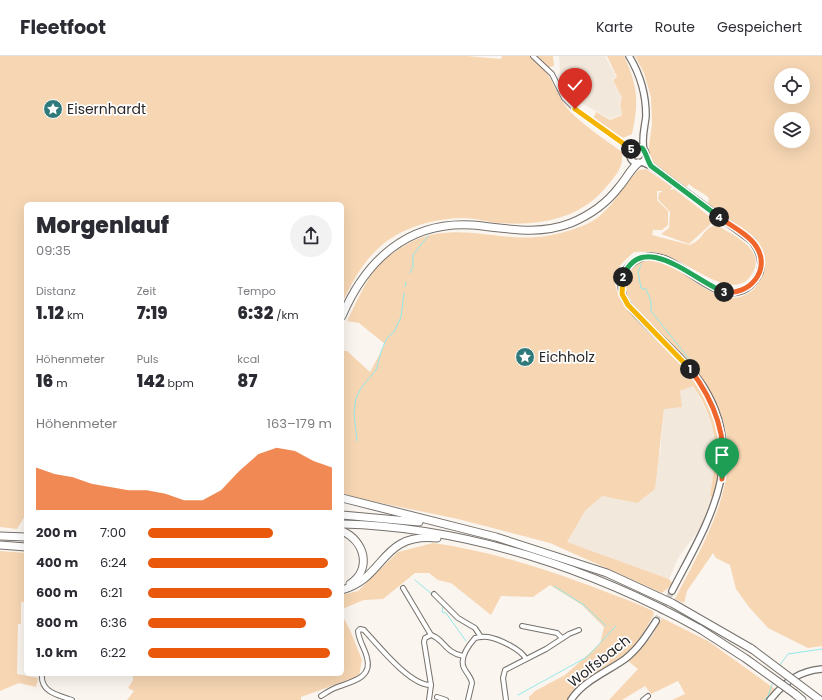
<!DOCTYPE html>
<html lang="de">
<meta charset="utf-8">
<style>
:root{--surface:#fff;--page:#f2f2f3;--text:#2b2b33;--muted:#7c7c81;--line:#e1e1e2;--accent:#ea580c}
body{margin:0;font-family:Poppins,sans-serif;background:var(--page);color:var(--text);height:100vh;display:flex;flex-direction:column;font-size:15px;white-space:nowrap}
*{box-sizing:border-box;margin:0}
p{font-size:13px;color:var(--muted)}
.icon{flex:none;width:22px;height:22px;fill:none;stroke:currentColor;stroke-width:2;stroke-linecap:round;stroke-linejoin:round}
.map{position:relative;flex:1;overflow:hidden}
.side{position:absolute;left:24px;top:146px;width:320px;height:474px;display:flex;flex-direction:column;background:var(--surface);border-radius:6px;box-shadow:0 4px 16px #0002}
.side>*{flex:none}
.tools{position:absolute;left:774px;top:12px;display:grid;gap:8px}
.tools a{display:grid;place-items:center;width:36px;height:36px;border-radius:50%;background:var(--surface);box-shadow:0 4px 16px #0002;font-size:20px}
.pin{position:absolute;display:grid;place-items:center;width:34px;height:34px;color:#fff;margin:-41px -17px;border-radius:50% 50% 50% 0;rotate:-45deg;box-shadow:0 0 4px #0007}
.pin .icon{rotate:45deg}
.km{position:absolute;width:20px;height:20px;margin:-10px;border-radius:50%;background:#222;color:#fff;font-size:11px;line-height:20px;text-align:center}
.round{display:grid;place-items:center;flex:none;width:42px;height:42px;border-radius:21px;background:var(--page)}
.headline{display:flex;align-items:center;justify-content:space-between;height:68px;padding:0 12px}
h1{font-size:22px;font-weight:800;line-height:30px}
.metrics{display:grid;grid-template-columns:repeat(3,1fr);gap:6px;height:68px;padding:4px 12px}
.metrics div{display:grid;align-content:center}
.metrics b{font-size:17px;font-weight:800}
.metrics small{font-size:11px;font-weight:400}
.metrics p{font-size:11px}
.chart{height:112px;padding:8px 12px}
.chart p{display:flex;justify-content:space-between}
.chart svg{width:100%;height:72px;margin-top:4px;fill:var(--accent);opacity:.7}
ul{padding:0 12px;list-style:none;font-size:13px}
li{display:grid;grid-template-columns:64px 48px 1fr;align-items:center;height:30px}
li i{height:10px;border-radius:5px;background:var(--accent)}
header{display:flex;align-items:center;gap:24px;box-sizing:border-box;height:56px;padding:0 20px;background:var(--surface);border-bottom:1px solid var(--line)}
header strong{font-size:19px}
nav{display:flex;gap:22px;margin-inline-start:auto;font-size:14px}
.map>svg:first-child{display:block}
.built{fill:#f3e8dc}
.green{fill:#f6d6b3;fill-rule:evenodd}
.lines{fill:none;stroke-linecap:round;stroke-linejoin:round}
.stream{stroke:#95e8ea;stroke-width:1}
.secondary-tunnel{stroke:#d1ccc7;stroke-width:5.5;stroke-dasharray:5.5 3;stroke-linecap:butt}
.minor-casing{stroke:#76716c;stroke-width:6}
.secondary-casing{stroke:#76716c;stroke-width:8}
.motorway-casing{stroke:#76716c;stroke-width:9}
.minor{stroke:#fff;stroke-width:4}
.secondary{stroke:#fff;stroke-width:5.5}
.motorway{stroke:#fff;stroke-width:7}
.motorway-bridge-casing{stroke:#76716c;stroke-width:9;stroke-linecap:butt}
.motorway-bridge{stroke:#fff;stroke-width:7}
.split-1-casing{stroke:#fff;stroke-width:8}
.split-2-casing{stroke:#fff;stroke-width:8}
.split-3-casing{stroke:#fff;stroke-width:8}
.split-4-casing{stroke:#fff;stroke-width:8}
.split-5-casing{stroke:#fff;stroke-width:8}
.split-6-casing{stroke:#fff;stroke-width:8}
.split-1{stroke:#f0652b;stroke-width:5}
.split-2{stroke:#f5b400;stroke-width:5}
.split-3{stroke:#22a559;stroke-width:5}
.split-4{stroke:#f0652b;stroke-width:5}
.split-5{stroke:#22a559;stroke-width:5}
.split-6{stroke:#f5b400;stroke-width:5}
.labels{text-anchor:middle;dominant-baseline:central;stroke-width:3.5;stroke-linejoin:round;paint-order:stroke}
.poi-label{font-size:14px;fill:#2a2826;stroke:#fff;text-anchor:start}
.street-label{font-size:14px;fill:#2a2826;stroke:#fff}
</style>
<header>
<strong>Fleetfoot</strong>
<nav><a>Karte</a><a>Route</a><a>Gespeichert</a></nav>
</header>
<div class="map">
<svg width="822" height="644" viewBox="0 0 822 644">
<rect width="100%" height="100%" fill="#fbf5ef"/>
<!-- built -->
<g class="built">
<path d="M559 0H605L616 21 612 23 622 42 619 48 622 58 610 63 565 38 561 27Z"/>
<path d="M693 330 708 357 713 374 716 407 710 439 713 443 702 470 678 502 669 523 567 486 585 455 602 440 637 447 660 397 664 353 680 335Z"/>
</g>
<!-- green -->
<g class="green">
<path d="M0 0H467L501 3 502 0H553L554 10 549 11 545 15C554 25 556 38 565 49 575 64 607 85 622 96 624 111 616 119 607 130 581 163 539 170 499 167 487 166 475 162 463 162 444 162 421 167 404 175 371 191 357 216 342 247V148H26V458L17 473 0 471Z"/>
<path d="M607 0H624C638 30 639 47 632 78L623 82 593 63 596 56 610 64 622 59 620 48 622 42 613 24 617 21Z"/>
<path d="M635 0H822V590L808 592 768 572 749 551 736 533 730 509 716 502 713 497 687 535 684 547 675 543C705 484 751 412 715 345 700 317 676 293 654 271 641 258 607 225 635 209 642 205 649 202 658 204 685 211 716 255 747 238 754 234 759 228 762 220 767 208 765 196 758 186L708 147 709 142C703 136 695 134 689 128L686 131 658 111 652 106 648 97 652 68 651 41 644 17ZM781 19H803V41H781ZM781 63H803V85H781Z"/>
<path d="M646 113 672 131 670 134 674 133 709 160 713 166 689 188 661 178 669 172 670 156 658 143 659 137 663 135H657V144L668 155V169L662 174H653L652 179 690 189C693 187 698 185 700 182 706 175 708 169 718 170 736 180 769 196 750 221 730 246 685 203 662 198 653 195 643 196 634 196 626 203 616 211 615 223 613 248 657 284 674 301 686 313 699 330 707 345 724 374 722 411 713 443L710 439C718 394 719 368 693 330L680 335 682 351 664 353 655 433 637 447 602 440 585 455 567 486 669 523 673 528 662 537 550 487 458 463 357 442 342 437V295H347L370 316 385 288 359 267 347 265C357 246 365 224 380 208 386 201 396 195 404 190 449 163 490 185 537 181 553 180 573 174 587 168 611 157 621 131 639 114Z"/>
<path d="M433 487C505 497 574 523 642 550L653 555 654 558 637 588 621 601 580 627 567 644H529V641L535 635 565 619 600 588 604 571 582 549 550 529 533 541 501 540 491 559 451 527 438 524 429 517H415L383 543 364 544 342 553V539L358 535 398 496Z"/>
<path d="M0 495 26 497V546H21V568H18L17 618 38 622 36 631 19 627 0 635Z"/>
<path d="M342 559 350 574 362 604 359 620 301 641V644H127L134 635 128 632 133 624V618H342Z"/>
<path d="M662 562 708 585 775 633 766 644H672L685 638 678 625 651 638 645 630 622 644H609L638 613 628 605 652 580Z"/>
</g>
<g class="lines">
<!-- stream -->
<g class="stream">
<path d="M641 209 638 216 641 232 646 233 651 245V255L693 308"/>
<path d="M410 217 413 211V199L428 180"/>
<path d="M405 231 406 226"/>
<path d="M357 385 354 357 356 342 361 332 376 314 382 293 387 282 394 276 401 261 404 237"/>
<path d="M415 524 433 539"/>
<path d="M554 530 584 549 606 570"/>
<path d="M443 550 442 556 446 557 466 585"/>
<path d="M779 610 788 598 822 593"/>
<path d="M518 639 587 601 616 570"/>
<path d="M764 644 768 640 773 626"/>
</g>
<!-- secondary-tunnel -->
<path class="secondary-tunnel" d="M656 565 672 535"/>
<!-- minor casing -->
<g class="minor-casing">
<g id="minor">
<path d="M533 0 552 18 564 42 575 53 632 94"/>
<path d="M403 532 431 579C443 582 445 597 463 600"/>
<path d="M434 538 458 562 475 572 481 581"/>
<path d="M522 570 557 577 562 582"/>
<path d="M42 618C40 636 58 639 72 644"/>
<path d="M321 640C326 637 330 634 335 632 349 626 373 623 367 602 365 592 359 586 358 575L360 573 364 574C378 589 410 630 431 629"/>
<path d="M437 641 446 644"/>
<path d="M429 644 431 629 424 586 425 582 431 579"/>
<path d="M468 644 472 627C471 621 467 618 464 612 459 602 468 590 475 582 479 581 483 580 488 581 499 583 521 593 526 603"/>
<path d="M506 644 503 622 505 614 546 593 569 578 579 574"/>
<path d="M643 644 648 640"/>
</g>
</g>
<!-- secondary casing -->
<g class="secondary-casing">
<g id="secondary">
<path d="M629 0C640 18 646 39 646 60 645 71 641 82 644 94"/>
<circle cx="638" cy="99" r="8"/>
<path d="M642 106 651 110 752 185C759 194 763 205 760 216 757 223 753 228 747 232 710 255 674 183 637 204 630 208 624 214 622 222 618 240 630 252 642 264 662 285 687 305 703 330 750 404 706 469 672 535"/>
<path d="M571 644C583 625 607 616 625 603 638 593 647 579 656 565"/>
<path d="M770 644C785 626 798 615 822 613"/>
</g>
</g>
<!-- motorway casing -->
<g class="motorway-casing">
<g id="motorway">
<path d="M342 260C366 204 408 165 472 169 506 172 537 180 571 167 590 159 607 147 619 131 626 123 630 114 638 107"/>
<path d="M342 442 496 481 607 517 672 547 752 593"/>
<path d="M342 459 419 466"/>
<path d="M342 468C466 471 593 513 700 573"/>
<path d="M342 475C365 485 372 513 350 528"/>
<path d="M0 480 26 481"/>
<path d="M0 489 26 491"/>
<path d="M342 534C387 521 379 477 437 482"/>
<path d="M795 638 802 644"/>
</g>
</g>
<!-- minor -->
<use href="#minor" class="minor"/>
<!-- secondary -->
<use href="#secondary" class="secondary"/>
<!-- motorway -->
<use href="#motorway" class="motorway"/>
<!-- motorway-bridge casing -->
<g class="motorway-bridge-casing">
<g id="motorway-bridge">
<path d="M700 573 745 602 795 638"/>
<path d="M752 593 820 644"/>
</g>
</g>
<!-- motorway-bridge -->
<use href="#motorway-bridge" class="motorway-bridge"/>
</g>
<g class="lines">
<!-- split-1 casing -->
<g class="split-1-casing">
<path id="split-1" d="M690 313C715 346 728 381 722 423"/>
</g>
<!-- split-2 casing -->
<g class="split-2-casing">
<path id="split-2" d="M623 221 622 238 628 249 690 313"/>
</g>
<!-- split-3 casing -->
<g class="split-3-casing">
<path id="split-3" d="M623 221C642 172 696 226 724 236"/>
</g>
<!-- split-4 casing -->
<g class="split-4-casing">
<path id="split-4" d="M719 161C731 170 748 178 756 190 772 214 749 240 724 236"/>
</g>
<!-- split-5 casing -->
<g class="split-5-casing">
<path id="split-5" d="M631 93 642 92C646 96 647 104 651 110L719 161"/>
</g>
<!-- split-6 casing -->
<g class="split-6-casing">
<path id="split-6" d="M575 53 631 93"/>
</g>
<!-- split-1 -->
<use href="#split-1" class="split-1"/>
<!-- split-2 -->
<use href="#split-2" class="split-2"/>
<!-- split-3 -->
<use href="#split-3" class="split-3"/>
<!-- split-4 -->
<use href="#split-4" class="split-4"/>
<!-- split-5 -->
<use href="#split-5" class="split-5"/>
<!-- split-6 -->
<use href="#split-6" class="split-6"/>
</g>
<!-- icons -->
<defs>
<g id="sight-disc" transform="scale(1)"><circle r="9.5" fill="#307a7c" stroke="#fff"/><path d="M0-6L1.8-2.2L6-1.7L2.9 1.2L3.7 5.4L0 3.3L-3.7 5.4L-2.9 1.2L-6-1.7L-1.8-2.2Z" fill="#fff"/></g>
</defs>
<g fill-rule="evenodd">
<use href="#sight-disc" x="53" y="53"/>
<use href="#sight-disc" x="525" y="301"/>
</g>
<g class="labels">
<!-- poi labels -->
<g class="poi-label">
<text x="67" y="53">Eisernhardt</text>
<text x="539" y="301">Eichholz</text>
</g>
<!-- street labels -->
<g class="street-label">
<text transform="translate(599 605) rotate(-38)">Wolfsbach</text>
</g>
</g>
</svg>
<div class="tools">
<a><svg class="icon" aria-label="locate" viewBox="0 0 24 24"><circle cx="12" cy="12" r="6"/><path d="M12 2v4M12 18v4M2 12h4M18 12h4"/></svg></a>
<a><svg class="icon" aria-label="layers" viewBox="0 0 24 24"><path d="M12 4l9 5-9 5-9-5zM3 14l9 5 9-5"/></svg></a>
</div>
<div class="pin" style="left:722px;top:423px;background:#1e9e55"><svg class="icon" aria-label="arrive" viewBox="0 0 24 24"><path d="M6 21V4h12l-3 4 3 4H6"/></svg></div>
<div class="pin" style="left:575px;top:53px;background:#d93025"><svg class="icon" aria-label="check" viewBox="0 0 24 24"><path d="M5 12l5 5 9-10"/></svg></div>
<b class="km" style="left:690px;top:313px">1</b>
<b class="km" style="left:623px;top:221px">2</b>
<b class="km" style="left:724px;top:236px">3</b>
<b class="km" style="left:719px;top:161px">4</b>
<b class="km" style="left:631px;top:93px">5</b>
<section class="side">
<div class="headline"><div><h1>Morgenlauf</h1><p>09:35</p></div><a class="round"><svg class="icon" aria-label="share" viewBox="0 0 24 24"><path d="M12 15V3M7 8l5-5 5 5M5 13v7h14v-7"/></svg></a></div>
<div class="metrics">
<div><p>Distanz</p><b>1.12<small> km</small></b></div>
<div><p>Zeit</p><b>7:19</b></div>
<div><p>Tempo</p><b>6:32<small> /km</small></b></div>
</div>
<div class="metrics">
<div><p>Höhenmeter</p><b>16<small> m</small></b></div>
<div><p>Puls</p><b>142<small> bpm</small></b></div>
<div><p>kcal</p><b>87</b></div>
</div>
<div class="chart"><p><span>Höhenmeter</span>163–179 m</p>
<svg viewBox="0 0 160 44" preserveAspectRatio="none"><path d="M0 44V18L10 22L20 24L30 28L40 30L50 32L60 32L70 34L80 38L90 38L100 32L110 20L120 10L130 6L140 8L150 14L160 18V44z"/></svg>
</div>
<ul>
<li><b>200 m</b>7:00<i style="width:68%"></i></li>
<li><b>400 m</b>6:24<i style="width:98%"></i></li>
<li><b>600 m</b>6:21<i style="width:100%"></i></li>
<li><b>800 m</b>6:36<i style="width:86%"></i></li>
<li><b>1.0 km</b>6:22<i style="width:99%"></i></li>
</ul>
</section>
</div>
